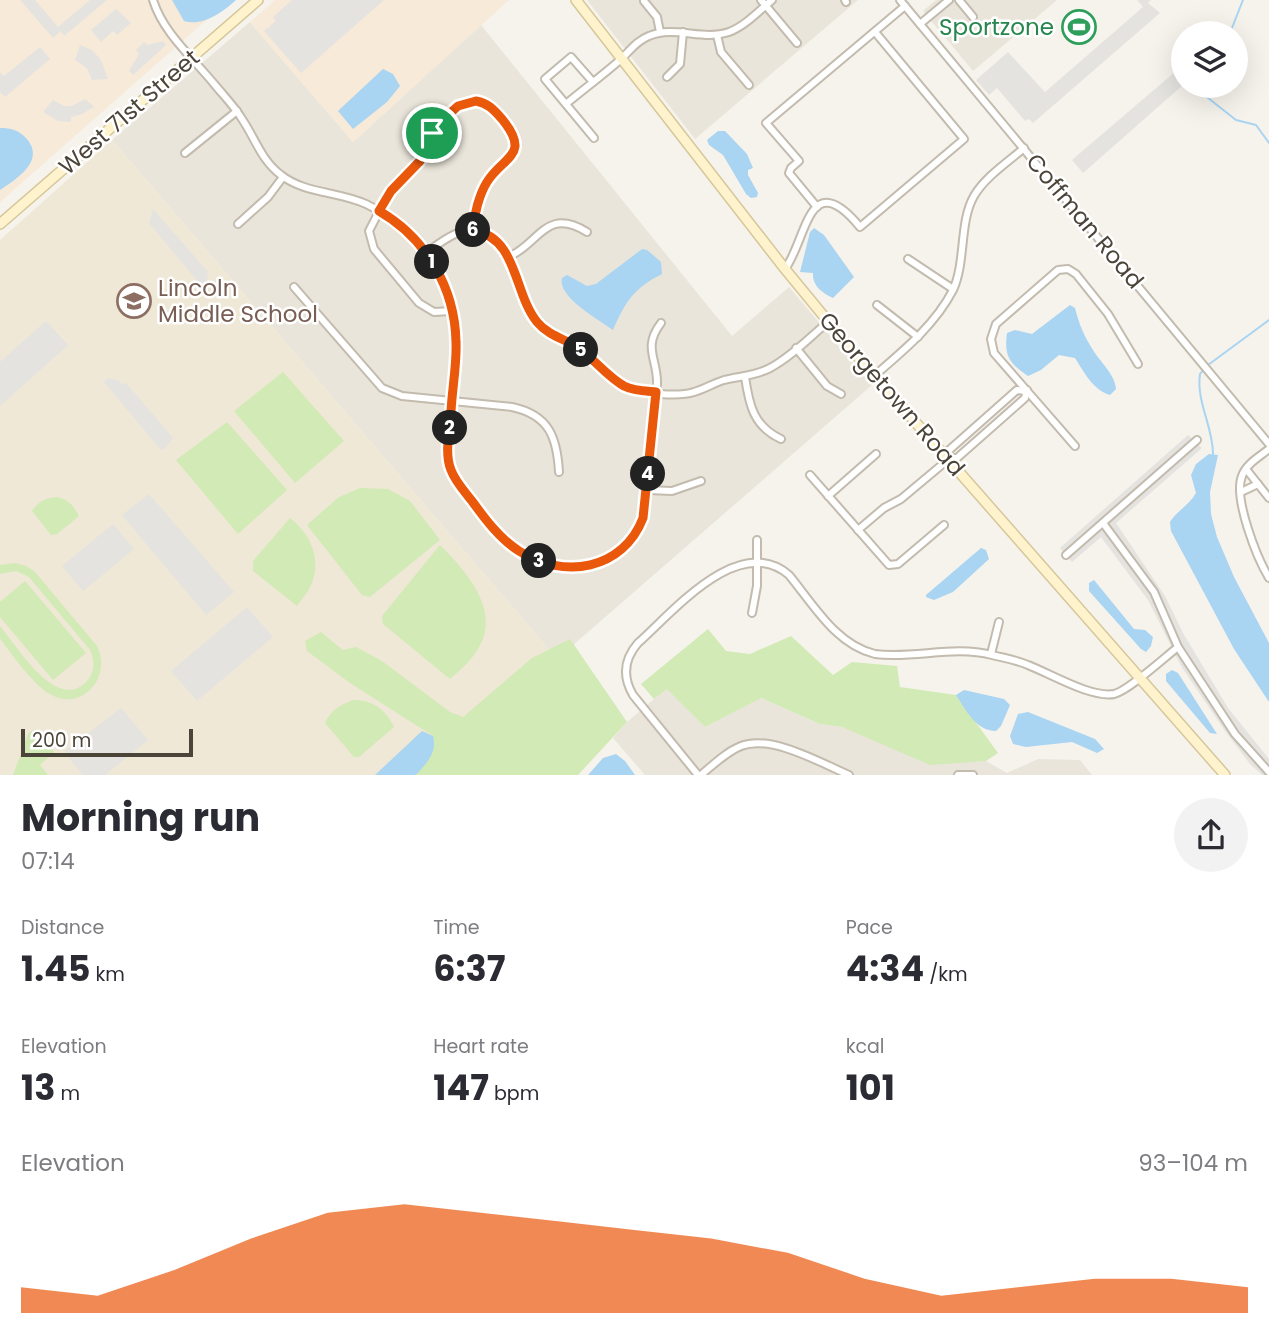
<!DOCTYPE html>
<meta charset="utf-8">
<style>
:root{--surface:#fff;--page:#f2f2f3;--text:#2b2b33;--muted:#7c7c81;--accent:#ea580c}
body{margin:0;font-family:Poppins,sans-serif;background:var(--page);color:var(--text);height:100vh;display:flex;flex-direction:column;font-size:26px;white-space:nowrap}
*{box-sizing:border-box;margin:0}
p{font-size:23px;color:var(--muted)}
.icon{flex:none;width:38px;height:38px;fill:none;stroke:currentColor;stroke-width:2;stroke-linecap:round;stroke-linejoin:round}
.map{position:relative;height:775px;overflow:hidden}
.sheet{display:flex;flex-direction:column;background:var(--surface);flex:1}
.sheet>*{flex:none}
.fabs{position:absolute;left:1171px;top:21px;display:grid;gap:14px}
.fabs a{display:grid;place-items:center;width:77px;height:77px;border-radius:50%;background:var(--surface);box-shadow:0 7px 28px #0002;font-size:35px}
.scale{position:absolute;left:21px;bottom:18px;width:172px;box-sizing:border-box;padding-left:7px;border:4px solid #4b4439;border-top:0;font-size:19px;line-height:24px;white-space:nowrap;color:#4b4439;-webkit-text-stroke:5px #fff;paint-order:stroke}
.pin{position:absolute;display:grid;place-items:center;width:60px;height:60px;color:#fff;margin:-30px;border:4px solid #fff;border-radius:50%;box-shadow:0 2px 7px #0007}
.km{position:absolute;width:35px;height:35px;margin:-18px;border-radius:50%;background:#222;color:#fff;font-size:19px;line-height:35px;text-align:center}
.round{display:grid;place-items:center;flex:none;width:74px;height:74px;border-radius:37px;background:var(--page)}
.overview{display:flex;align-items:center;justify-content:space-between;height:119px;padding:0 21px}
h1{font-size:38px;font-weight:700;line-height:52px}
.figures{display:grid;grid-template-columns:repeat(3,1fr);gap:10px;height:119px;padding:7px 21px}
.figures div{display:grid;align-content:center}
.figures b{font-size:35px;font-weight:700}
.figures small{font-size:19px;font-weight:400}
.figures p{font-size:19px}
.chart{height:196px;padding:14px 21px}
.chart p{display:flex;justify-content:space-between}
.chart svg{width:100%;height:126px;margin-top:7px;fill:var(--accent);opacity:.7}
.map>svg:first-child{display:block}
.residential{fill:#eae5da}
.commercial{fill:#f7ead8}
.education{fill:#efe8d6}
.green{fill:#d2eab5}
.parking{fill:#e5e3e0}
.water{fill:#a9d4f2}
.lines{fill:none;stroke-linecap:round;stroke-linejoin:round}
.stream{stroke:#a9d4f2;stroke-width:2}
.minor-casing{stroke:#c2bbae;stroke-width:10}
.secondary-casing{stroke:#d6c79b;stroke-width:12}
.minor{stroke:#fff;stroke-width:6}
.secondary{stroke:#fff3cd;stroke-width:9}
.route-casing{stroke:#fff;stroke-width:14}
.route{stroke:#ea580c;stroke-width:9}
.labels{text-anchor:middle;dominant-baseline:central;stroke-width:5;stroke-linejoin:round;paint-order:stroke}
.leisure-label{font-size:23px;fill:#27864d;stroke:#fff;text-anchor:end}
.street-label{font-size:23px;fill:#4b4439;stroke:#fff}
.education-label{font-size:23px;fill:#785e54;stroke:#fff;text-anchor:start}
</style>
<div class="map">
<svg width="1269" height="775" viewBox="0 0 1269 775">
<rect width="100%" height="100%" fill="#f6f3ec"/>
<!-- residential -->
<g class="residential">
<path d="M587 0H858L695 139Z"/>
<path d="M936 0H1057L973 71 923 11Z"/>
<path d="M250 22 353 142 481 25 732 336 789 287 872 385 557 659 112 140Z"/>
<path d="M667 688 705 727 760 698 820 724 842 727 960 762 986 761 1007 773 1038 759 1080 760 1092 775H645L613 738 627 722Z"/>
</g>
<!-- commercial -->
<g class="commercial">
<path d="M0 0H229L0 202Z"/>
<path d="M275 0H509L353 142 250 22Z"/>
</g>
<!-- education -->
<path class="education" d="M112 140 557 659 429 775H0V240Z"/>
<!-- green -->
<g class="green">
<path d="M283 372 344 441 295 483 234 411Z"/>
<path d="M227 422 287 490 238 534 176 460Z"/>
<path d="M360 488 388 489 410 501 440 540 370 597 362 595 307 525 339 497Z"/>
<path d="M57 497C69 500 73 505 79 516L57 534 51 535 32 511C39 501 45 498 57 497Z"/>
<path d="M290 518C311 534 323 561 310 587 307 594 301 600 297 606L253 571V561Z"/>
<path d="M440 545C463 568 497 605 482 641 475 657 463 668 450 679L383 624 382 616Z"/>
<path d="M15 563 26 566 35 572 97 646C113 678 80 714 48 693 31 682 13 655 0 639V626C17 646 57 714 87 681 95 672 95 661 90 650L29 577 16 571 0 574V565Z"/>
<path d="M25 581 86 653 53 680 0 617V602Z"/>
<path d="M708 629 726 651 750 654 791 636 833 675 852 662 897 666 900 687 956 695 998 753 986 761 930 765 842 727 820 724 761 698 705 727 667 689 654 699 641 684Z"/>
<path d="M321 632 343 650 356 647 382 661 450 712 463 717 532 658 570 639 627 722 578 775H411L433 736 350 683 307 651 305 641Z"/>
<path d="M353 700C373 700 385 709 394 727L359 757H354L325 723C331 710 340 705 353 700Z"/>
<path d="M34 729 54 752 40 765 48 775H13L28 734Z"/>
</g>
<!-- parking -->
<g class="parking">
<path d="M20 0H35L58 27 90 0H107L64 36 61 31 53 38Z"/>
<path d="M292 0H384L301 73 264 31 276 21 273 17Z"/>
<path d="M1137 0H1151L1148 3 1160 13 1033 123 1029 119 1025 121 997 88 989 95 976 80 1008 52 1045 92 1143 7Z"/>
<path d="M116 9 131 23 117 35 113 31 101 42 91 30Z"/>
<path d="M163 41 166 45 133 75 129 71 139 54 136 50 144 42 147 45Z"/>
<path d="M80 45 92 50 101 60 108 79 92 80 87 68 75 60Z"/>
<path d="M40 47 50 59 5 97 0 92V72L4 76Z"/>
<path d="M1183 65V85L1083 173 1072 160Z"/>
<path d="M85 99 94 107 82 114 71 117V122L58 121 43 112 53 100 64 106H72Z"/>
<path d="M153 209 208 272 207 286 199 283 149 223Z"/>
<path d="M46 321 68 345 0 406V362Z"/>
<path d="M107 378 118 380 123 385 126 383 173 438 165 448 161 450 104 382Z"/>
<path d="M1188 435 1202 448 1116 523 1165 596 1183 633 1228 708 1269 759V775H1262L1250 764 1225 731 1181 666 1148 600 1101 537 1072 562 1060 548Z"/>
<path d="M149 494 234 592 206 615 122 515Z"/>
<path d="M113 524 134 549 83 591 62 566Z"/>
<path d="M247 607 273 637 197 701 171 671Z"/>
<path d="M121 708 148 740 105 775H83L64 752Z"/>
</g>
<!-- water -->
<g class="water">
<path d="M172 0H236C223 12 202 27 184 21Z"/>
<path d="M383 69 393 74 400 86 387 102 353 129 338 111Z"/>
<path d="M0 128C11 128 18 130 26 138 46 160 18 178 0 190Z"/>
<path d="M718 131H725L747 154 753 168 748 170V175L758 193 757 197 751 198 746 194 723 155 709 145 707 140Z"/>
<path d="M814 228 824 235 854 277 833 298C823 293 812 286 813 273L800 272 810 232Z"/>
<path d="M642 249 647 250 661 262 662 274C634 288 625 302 613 330 598 319 557 297 562 278L567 275 587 286 596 284Z"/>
<path d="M1070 305 1075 308C1079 324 1084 336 1093 350 1100 362 1115 374 1116 389L1110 395C1093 390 1084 372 1075 358L1059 355 1041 370 1028 376C1009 363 1004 356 1007 333L1015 330 1032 334Z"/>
<path d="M1209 454 1218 455 1210 492 1211 514 1217 537 1234 577 1269 643V702L1234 649 1171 531 1170 522C1177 511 1189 505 1196 493L1191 475 1196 464Z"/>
<path d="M981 548 986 550 989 559 953 592 934 600 926 597V595Z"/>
<path d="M1094 580 1134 629 1145 630 1153 637 1151 646 1146 652 1141 649 1089 591V583Z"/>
<path d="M1172 670 1178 673 1217 734 1210 733 1166 681V674Z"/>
<path d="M964 690 1004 699 1010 705 1001 726 996 731C976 731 966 710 956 695Z"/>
<path d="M1028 712 1095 739 1104 749 1097 753 1072 742 1026 747 1013 744 1010 736 1018 714Z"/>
<path d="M422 731 433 736C437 753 428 761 418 773L415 775H375Z"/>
<path d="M616 754 625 761 635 775H588L603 758Z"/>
</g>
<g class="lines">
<!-- stream -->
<g class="stream">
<path d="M1230 33 1243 0"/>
<path d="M1202 86 1203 94 1236 120 1256 125 1269 143"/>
<path d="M1208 365 1269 320"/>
<path d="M1204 369 1200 374C1196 402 1213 426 1213 454"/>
</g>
<!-- minor casing -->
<g class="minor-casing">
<g id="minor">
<path d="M153 0C163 33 194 59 215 85 224 96 235 107 242 119 255 138 261 160 281 175 305 194 338 191 366 204 419 229 453 280 456 339 458 375 451 414 448 450 448 472 460 485 473 502 486 520 501 540 520 552 558 576 620 573 640 527 648 509 647 488 649 469 651 441 655 412 657 384 658 359 642 348 661 323"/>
<path d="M761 0 797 43"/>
<path d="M845 0 846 2"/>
<path d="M900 0 1269 444"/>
<path d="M959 0 973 17"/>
<path d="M644 1 657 17 660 32"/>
<path d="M920 24 949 0"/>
<path d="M717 35 721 52 749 85"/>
<path d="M667 77 680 64 683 32"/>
<path d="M593 82 571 57 545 79 594 138"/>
<path d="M566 104C584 89 603 75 620 60 630 51 636 41 649 36 675 25 702 41 729 32 745 26 759 11 772 0"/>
<path d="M185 153 237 111"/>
<path d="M817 207 789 173 791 168 799 161 766 123 905 6"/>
<path d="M238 224 268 197 283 177"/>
<path d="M426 253C446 238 468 220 493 237 517 253 520 298 537 321 547 336 567 340 581 350 596 362 609 378 626 387 641 394 679 397 694 392 705 389 714 383 724 380 740 376 755 376 770 368 791 357 810 337 828 322"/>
<path d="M508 257C539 245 545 206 587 232"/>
<path d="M908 259 953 289"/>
<path d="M785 269C807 240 808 164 860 227L964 139 875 32"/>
<path d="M294 287 382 388 402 396 512 407C549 415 557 437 559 472"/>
<path d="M877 305 918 337"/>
<path d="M452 311 434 312 419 303 374 249 369 231 386 198 420 161 438 124 459 105 473 101 484 102 492 108 510 130 515 145 509 160 487 182 475 214 473 230"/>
<path d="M796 348 827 386 841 394"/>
<path d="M874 376C903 351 935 325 953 290 966 262 959 222 974 196 985 177 1008 162 1024 148"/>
<path d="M745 377C749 404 753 426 781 439"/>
<path d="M1075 446 994 353 991 339 996 324 1058 270 1068 269 1076 274 1108 314 1138 364"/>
<path d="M1269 449C1259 457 1246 464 1242 476 1233 498 1257 558 1269 578"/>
<path d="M950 458 948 451 1017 390 1025 391"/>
<path d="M1246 469 1269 498"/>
<path d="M810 475 889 565 898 564 944 525"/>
<path d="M647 490 672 491 701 481"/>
<path d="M1241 492 1258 484"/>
<path d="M828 496 876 454"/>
<path d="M1103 523 1154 592 1178 647 1235 734 1269 772"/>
<path d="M858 530 884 508 901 499 950 458H957L1025 398 1027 390"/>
<path d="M1066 555 1197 440"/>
<path d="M752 613 757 586V540"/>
<path d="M991 654 999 622"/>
<path d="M698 775 633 695C622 676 624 659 638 643 673 612 739 532 789 575 813 604 836 645 875 654 915 659 953 645 992 655 1004 658 1017 660 1028 665 1051 674 1091 698 1114 694 1128 691 1164 658 1178 647"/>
<path d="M701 775C713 765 726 752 741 746 771 734 821 763 849 775"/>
<path d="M958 775H973"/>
</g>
</g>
<!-- secondary casing -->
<g class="secondary-casing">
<g id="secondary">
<path d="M576 0 785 269 845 342 1225 775"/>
<path d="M0 224 258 0"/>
</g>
</g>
<!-- minor -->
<use href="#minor" class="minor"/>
<!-- secondary -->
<use href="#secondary" class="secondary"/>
</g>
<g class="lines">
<!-- route casing -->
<g class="route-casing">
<path id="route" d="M476 101C488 103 494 110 502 119 532 156 503 156 487 182 479 195 474 215 473 230 518 238 513 292 537 322 547 334 561 338 574 345 592 356 606 376 624 386 634 391 645 391 656 392L643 518C623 570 564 580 519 551 500 539 485 519 472 501 464 491 455 481 451 470 444 453 450 430 451 412 452 389 457 365 456 342 455 288 426 238 379 211L391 191 420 161 438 124 458 106Z"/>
</g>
<!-- route -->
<use href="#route" class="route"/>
</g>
<!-- icons -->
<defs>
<g id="stadium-ring" transform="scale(1.75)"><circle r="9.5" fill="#fff" stroke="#2e9e5b" stroke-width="1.5"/><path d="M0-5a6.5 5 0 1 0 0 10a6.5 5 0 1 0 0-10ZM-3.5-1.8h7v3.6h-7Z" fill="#2e9e5b"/></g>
<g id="school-ring" transform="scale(1.75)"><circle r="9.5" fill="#fff" stroke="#8d6e63" stroke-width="1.5"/><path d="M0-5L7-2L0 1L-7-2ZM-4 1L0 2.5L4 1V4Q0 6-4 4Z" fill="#8d6e63"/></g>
</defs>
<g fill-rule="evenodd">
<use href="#stadium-ring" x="1079" y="27"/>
<use href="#school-ring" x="134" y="301"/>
</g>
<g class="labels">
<!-- leisure labels -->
<g class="leisure-label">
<text x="1054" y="27">Sportzone</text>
</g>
<!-- street labels -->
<g class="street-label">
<text transform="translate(129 112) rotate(-41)">West 71st Street</text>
<text transform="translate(1085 221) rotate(50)">Coffman Road</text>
<text transform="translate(892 394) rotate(49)">Georgetown Road</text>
</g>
<!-- education labels -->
<g class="education-label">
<text x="158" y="288">Lincoln<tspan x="158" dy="26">Middle School</tspan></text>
</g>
</g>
</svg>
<div class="fabs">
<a><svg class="icon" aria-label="layers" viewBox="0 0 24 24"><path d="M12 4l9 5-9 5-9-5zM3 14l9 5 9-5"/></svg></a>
</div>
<div class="scale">200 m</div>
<div class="pin" style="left:432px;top:133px;background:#1e9e55"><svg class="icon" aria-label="arrive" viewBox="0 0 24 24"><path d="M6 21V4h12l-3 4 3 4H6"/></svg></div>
<b class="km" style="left:432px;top:262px">1</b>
<b class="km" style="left:450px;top:428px">2</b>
<b class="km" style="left:539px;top:561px">3</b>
<b class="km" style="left:648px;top:474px">4</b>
<b class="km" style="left:581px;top:350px">5</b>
<b class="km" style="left:473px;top:230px">6</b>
</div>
<section class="sheet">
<div class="overview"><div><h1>Morning run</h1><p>07:14</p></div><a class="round"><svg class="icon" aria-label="share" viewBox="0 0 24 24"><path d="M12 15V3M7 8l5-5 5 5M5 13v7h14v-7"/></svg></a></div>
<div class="figures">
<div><p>Distance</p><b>1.45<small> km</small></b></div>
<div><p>Time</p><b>6:37</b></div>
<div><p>Pace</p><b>4:34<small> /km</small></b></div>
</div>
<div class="figures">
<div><p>Elevation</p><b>13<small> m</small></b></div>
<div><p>Heart rate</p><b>147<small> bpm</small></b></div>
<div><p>kcal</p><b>101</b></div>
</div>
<div class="chart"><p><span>Elevation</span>93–104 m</p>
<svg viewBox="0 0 160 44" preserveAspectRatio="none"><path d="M0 44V35L10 38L20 29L30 18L40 9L50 6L60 9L70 12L80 15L90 18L100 23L110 32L120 38L130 35L140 32L150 32L160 35V44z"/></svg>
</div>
</section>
